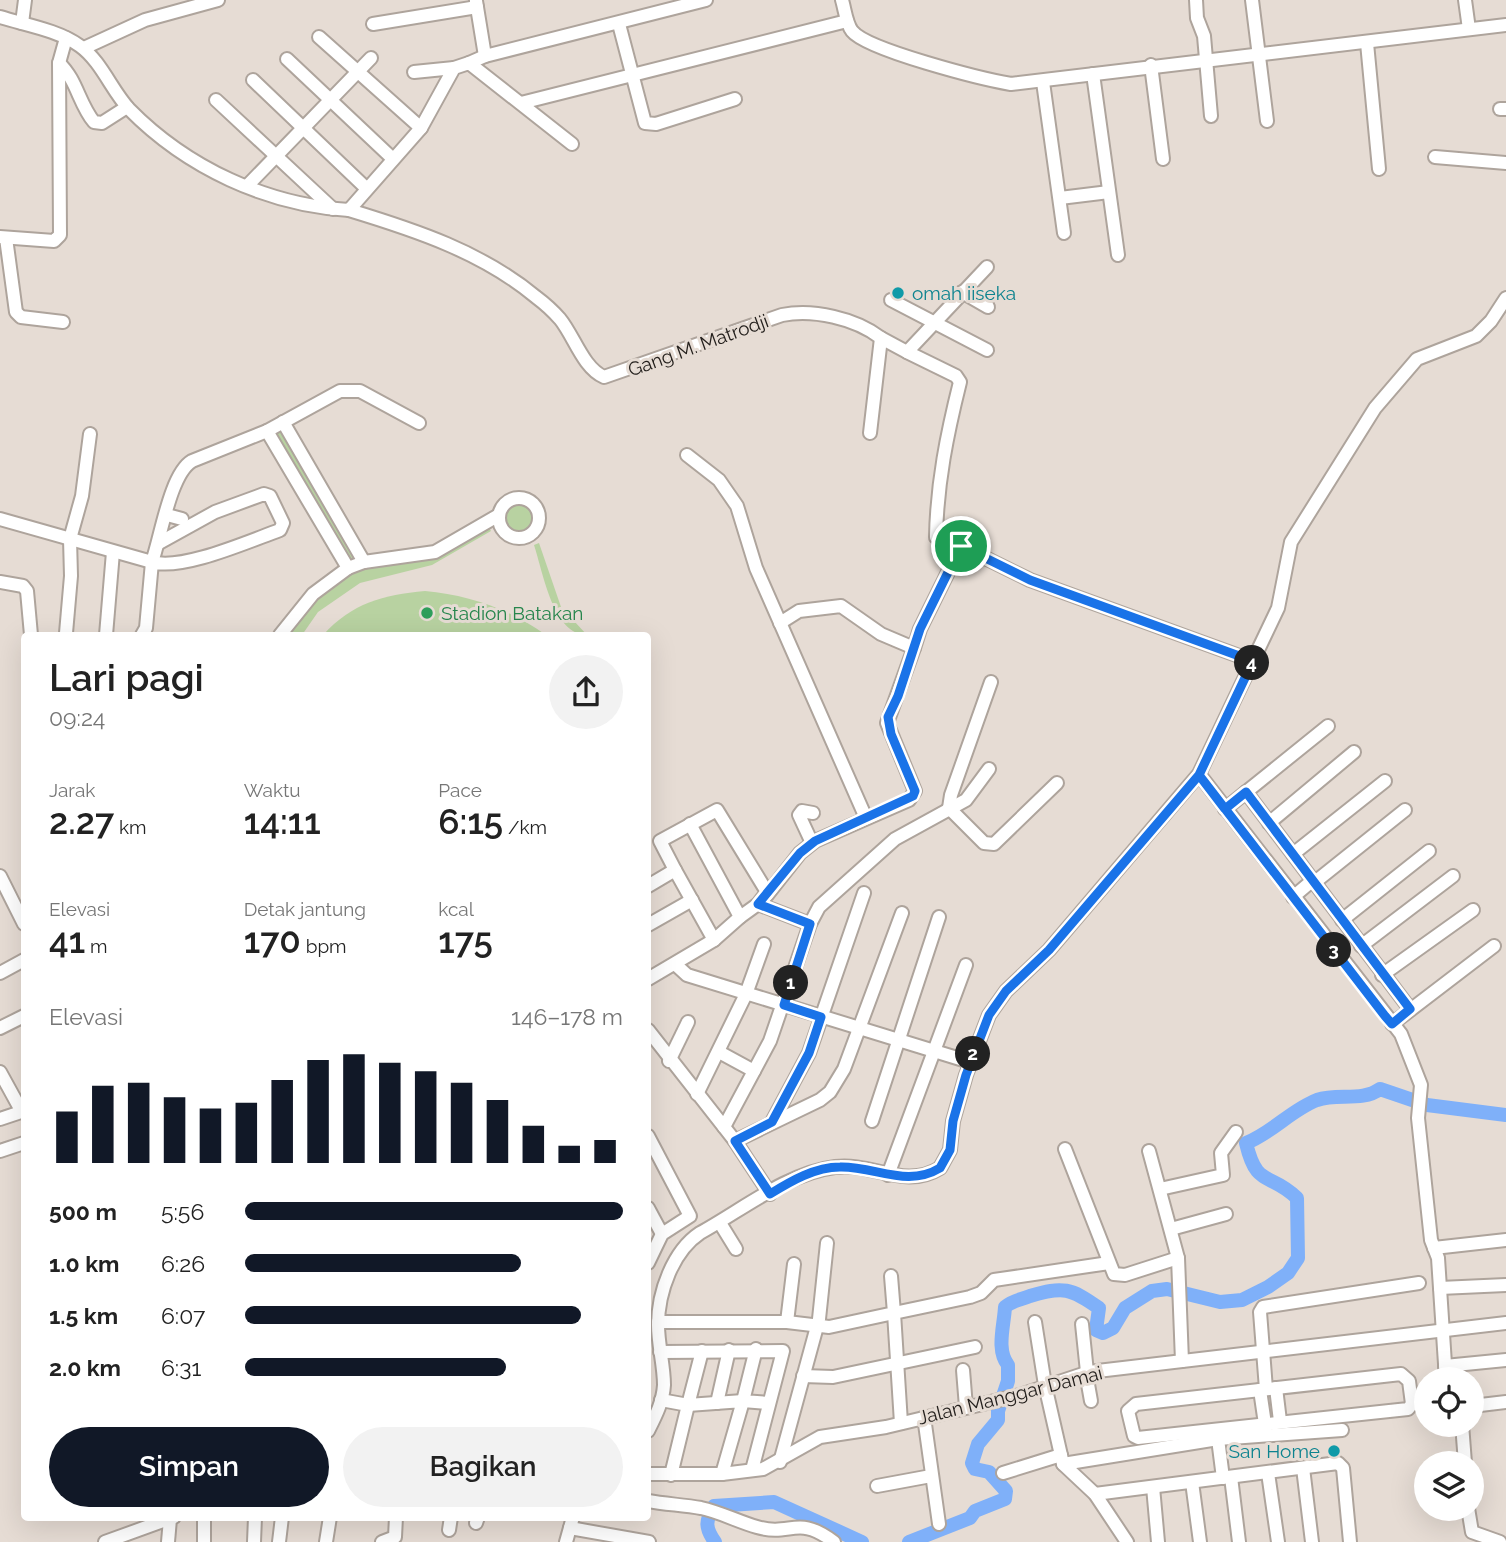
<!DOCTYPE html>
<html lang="id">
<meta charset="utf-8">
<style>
:root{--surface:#fff;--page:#f2f2f2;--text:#222;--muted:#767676;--accent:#111827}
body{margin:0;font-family:Raleway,sans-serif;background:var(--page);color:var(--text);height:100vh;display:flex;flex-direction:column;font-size:26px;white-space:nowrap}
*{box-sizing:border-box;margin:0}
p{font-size:23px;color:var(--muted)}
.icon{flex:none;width:38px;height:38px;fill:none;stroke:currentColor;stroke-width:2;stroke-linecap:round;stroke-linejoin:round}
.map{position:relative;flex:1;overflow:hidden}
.sheet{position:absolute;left:21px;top:632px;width:630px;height:889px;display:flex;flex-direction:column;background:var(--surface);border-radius:7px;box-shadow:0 7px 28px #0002}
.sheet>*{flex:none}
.controls{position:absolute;left:1414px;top:1367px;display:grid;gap:14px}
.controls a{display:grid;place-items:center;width:70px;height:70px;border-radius:50%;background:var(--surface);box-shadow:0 7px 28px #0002;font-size:35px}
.pin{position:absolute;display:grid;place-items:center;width:60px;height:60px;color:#fff;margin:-30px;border:4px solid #fff;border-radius:50%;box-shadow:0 2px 7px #0007}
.km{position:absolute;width:35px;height:35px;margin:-18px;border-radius:50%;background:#222;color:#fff;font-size:19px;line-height:35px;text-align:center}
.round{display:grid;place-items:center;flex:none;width:74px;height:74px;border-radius:37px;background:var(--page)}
.summary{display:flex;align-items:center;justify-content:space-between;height:119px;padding:0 28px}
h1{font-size:38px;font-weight:600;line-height:52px}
.metrics{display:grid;grid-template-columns:repeat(3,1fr);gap:10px;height:119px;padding:7px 28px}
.metrics div{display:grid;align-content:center}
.metrics b{font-size:35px;font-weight:600}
.metrics small{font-size:19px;font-weight:400}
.metrics p{font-size:19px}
.chart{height:196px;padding:14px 28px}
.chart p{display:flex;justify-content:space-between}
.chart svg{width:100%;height:126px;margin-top:7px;stroke:var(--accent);stroke-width:6}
.action{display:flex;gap:14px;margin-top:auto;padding:14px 28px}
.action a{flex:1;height:80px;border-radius:42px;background:var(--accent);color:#fff;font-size:28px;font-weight:600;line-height:80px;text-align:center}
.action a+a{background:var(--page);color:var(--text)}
ul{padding:0 28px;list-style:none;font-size:23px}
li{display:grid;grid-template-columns:112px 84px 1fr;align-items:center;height:52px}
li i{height:18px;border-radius:9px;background:var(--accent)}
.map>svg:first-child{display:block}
.green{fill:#b8d2a1}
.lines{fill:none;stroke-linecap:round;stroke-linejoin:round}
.river{stroke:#7fb0f9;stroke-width:14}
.minor-casing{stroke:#aea49c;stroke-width:16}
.minor{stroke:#fff;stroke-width:12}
.route-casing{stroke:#fff;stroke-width:14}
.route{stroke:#1a73e8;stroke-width:9}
.culture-dot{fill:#0f9aa8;stroke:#e6dcd4;stroke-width:2.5}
.leisure-dot{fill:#2e9e5b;stroke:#e6dcd4;stroke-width:2.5}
.labels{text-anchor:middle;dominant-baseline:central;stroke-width:6;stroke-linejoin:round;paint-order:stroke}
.culture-label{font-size:19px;fill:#0d838f;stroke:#e6dcd4;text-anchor:start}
.street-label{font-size:19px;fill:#24201d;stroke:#e6dcd4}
.leisure-label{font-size:19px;fill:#27864d;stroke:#e6dcd4;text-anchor:start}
</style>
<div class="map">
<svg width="1506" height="1542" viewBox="0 0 1506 1542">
<rect width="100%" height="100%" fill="#e6dcd4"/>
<!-- green -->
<g class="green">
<path d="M281 432 355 560 350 563 276 434Z"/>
<circle cx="518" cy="517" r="18"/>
<path d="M488 526 491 531 432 565 360 583 318 612 302 635H292L291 630 316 598 346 575 383 564 431 559Z"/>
<path d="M539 543 561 607 587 635C553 635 543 572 534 545Z"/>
<path d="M425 591C469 595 510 609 546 635H323C352 603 383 595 425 591Z"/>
</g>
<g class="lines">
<!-- river -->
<g class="river">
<path d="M715 1542C705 1528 705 1521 714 1506L774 1502 862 1542"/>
<path d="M909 1542 970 1518 975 1511 1005 1499 1006 1491 989 1472 975 1469 972 1463 978 1444 998 1420V1411L1008 1381V1365C996 1350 1004 1326 1005 1307 1013 1300 1020 1300 1030 1296 1063 1286 1071 1288 1099 1308L1096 1330 1103 1333 1113 1328 1125 1308 1152 1291 1167 1289 1220 1302 1242 1300 1268 1287 1288 1273 1298 1258 1297 1198C1269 1171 1257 1189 1246 1143 1272 1133 1291 1110 1317 1100 1338 1093 1362 1102 1380 1089L1427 1105 1506 1115"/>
</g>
<!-- minor casing -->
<g class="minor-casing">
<g id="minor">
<path d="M842 0C845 10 846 23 852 31 867 50 982 79 1011 84L1506 25"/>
<path d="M1196 0 1197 18 1204 36 1211 116"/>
<path d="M1252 0 1267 121"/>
<path d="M1465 0 1469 29"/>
<path d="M476 1 485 56"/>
<path d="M0 17C26 25 58 30 80 46 101 61 112 91 129 109 187 168 267 205 349 210L421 128 454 68 469 63 572 144"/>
<path d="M22 23 25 0"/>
<path d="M373 24 477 7"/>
<path d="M619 24 645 123 656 124 735 99"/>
<path d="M319 37 421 128"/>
<path d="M1367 43 1379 169"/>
<path d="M84 48 145 20 218 0"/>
<path d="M287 59 393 159"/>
<path d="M59 63C77 80 79 104 94 122L102 123 127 107"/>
<path d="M469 63 485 56 706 0"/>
<path d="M1151 65 1163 159"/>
<path d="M414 72 454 68"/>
<path d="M1093 74 1118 255"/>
<path d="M253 80 366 188"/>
<path d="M1043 82 1064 233"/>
<path d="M216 100 333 209"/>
<path d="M521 103 847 21"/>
<path d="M1500 109H1506"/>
<path d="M1435 157 1506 163"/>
<path d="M247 186 371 58"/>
<path d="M1060 198 1109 192"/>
<path d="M349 210C415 230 482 252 536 297 544 303 553 311 560 319 574 336 583 368 604 377L782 315C813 309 855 318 881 338L870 433"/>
<path d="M0 237 54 241 60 235 59 63 66 38"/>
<path d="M6 238 16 312 21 317 63 322"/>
<path d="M962 292 988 307"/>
<path d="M891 300 987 350"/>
<path d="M881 338 907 352 987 267"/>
<path d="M907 352 956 376 960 382C947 434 937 483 936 537L961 546 920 629 914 648"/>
<path d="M283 422 364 562"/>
<path d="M267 431 348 568"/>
<path d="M687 455 719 480 737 506 756 568 866 818"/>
<circle cx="519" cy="518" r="20"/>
<path d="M167 515 182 519"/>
<path d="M0 519 152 562C161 537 170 474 192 461L267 431 340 391H360L419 423"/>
<path d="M961 546 1030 580 1253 661"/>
<path d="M0 582 23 586 27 591 31 635"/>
<path d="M66 633 71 576 70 539 82 496 90 434"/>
<path d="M106 635 113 552"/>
<path d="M142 635 146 628 152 562C182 571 249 541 280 530L283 523 270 496 264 494 215 512 159 543"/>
<path d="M280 635 313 594 348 568 364 562 435 552 499 515"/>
<path d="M1199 774 1401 1034 1421 1085 1418 1118 1431 1240 1438 1258 1446 1379"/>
<path d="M1246 792 1410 1009"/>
<path d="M949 808 984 843 994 844 1057 783"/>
<path d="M949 808 951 795 991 682"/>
<path d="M1225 809 1328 726"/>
<path d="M1269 823 1354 752"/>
<path d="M812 843 799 815 802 811 813 813"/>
<path d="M1293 854 1385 781"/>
<path d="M675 870 714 940"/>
<path d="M0 876 24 924"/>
<path d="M1315 882 1405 810"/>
<path d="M648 886 675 870 660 841 717 810 767 892 758 904 740 917"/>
<path d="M767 895 800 853 815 841 909 800 915 791 887 723 914 648 881 634 841 606 799 611 780 623"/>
<path d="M1293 897 1313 880"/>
<path d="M758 904 810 924"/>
<path d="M1342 920 1429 851"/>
<path d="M648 925 692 900"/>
<path d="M1361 946 1453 876"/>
<path d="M675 964 687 975 970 1062"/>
<path d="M0 973 24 960"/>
<path d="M1382 975 1473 910"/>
<path d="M648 979 714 940 740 917 690 824"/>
<path d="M1392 1024 1494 946"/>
<path d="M0 1028 24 1016"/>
<path d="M648 1030 735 1141 770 1194"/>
<path d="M719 1052 754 1071"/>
<path d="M669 1061 688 1022"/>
<path d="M0 1072 22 1112"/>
<path d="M697 1094 746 994 764 944"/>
<path d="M0 1119 24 1111"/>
<path d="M872 1121 939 917"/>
<path d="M772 1122 809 1053 864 893"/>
<path d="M724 1127 770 1041 810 924 819 907 895 839 966 800 989 769"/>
<path d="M648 1136 690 1216 662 1234 648 1263"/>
<path d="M735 1141 820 1100 830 1092 844 1069 902 913"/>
<path d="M1065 1149 1114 1274 1125 1275 1178 1258"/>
<path d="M0 1151 24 1143"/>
<path d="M1149 1151 1178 1258 1182 1361"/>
<path d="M888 1175 966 965"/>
<path d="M1160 1189 1223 1175 1221 1153 1236 1132"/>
<path d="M648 1208 662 1234"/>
<path d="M720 1223 736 1249"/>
<path d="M1171 1229 1226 1214"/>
<path d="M1434 1248 1506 1240"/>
<path d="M1440 1288 1506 1285"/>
<path d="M658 1322H787L829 1327 894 1313 891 1276"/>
<path d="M787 1322 794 1264"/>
<path d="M1035 1322 1045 1385 1063 1464 1095 1494 1127 1542"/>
<path d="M1082 1324 1087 1372"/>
<path d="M756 1349 743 1401 769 1403"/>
<path d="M702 1351 688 1405 743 1401 722 1474"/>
<path d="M660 1352 783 1351 752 1470"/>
<path d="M1445 1366 1506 1360"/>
<path d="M963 1370 966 1407"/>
<path d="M1086 1373 1091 1401"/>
<path d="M1401 1374 1409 1381 1412 1404 1408 1409 1138 1438 1134 1436 1128 1411 1136 1404Z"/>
<path d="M803 1376 833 1377 975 1347"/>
<path d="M1276 1388 1280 1421"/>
<path d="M1266 1389 1260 1312 1263 1307 1419 1283"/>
<path d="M1260 1390 1265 1424"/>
<path d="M661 1400 688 1405 671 1475"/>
<path d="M717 1403 729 1350"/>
<path d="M1472 1406 1506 1402"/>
<path d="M924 1417 939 1524"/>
<path d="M901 1423 894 1313 970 1297 981 1293 994 1280 1109 1263"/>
<path d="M1462 1424 1465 1463"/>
<path d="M648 1431C655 1417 663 1402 664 1385 664 1365 658 1345 658 1325 658 1292 673 1251 700 1233 742 1210 787 1173 835 1167 872 1162 905 1190 940 1168L950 1150 953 1121 966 1075 989 1015 1006 991 1049 950 1199 774 1278 608 1291 542 1375 408 1417 359 1476 336 1491 321 1506 298"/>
<path d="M1218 1439 1223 1478"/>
<path d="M780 1462 819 1319 827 1243"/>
<path d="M1063 1464 1218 1439 1342 1430"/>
<path d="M1303 1468 1312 1542"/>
<path d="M1003 1473 1061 1455"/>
<path d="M1268 1473 1278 1542"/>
<path d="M648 1474H722L763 1469 820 1437 886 1427 1020 1395 1089 1372 1506 1323"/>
<path d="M1231 1477 1239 1542"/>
<path d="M1192 1482 1200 1542"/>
<path d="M877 1486 931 1476"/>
<path d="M1153 1487 1158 1542"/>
<path d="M1095 1494 1338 1463 1343 1468 1350 1542"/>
<path d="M648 1501C665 1504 683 1505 701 1508 720 1512 739 1522 757 1527 792 1537 797 1514 834 1542"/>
<path d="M1468 1508 1472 1532 1500 1542"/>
<path d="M204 1517V1542"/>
<path d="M476 1523 478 1517"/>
<path d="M570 1528 649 1542"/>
<path d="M449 1530 451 1517"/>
<path d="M105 1542 174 1517"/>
<path d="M168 1542 170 1519"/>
<path d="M254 1542 255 1517"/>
<path d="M279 1542 282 1517"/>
<path d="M326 1542 330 1517"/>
<path d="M382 1542 395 1537 396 1517"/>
<path d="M566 1542 573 1517"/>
</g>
</g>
<!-- minor -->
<use href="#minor" class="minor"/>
</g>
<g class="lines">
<!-- route casing -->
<g class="route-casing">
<path id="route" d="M961 546 920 629 898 696 888 717 891 734 915 791 913 796 815 841 800 853 758 904 810 924 784 1005 821 1017 809 1053 772 1122 735 1141 770 1194C791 1181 815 1167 840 1167 875 1166 907 1188 940 1168L950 1150 953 1121 966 1075 989 1015 1006 991 1049 950 1199 775 1385 1016 1392 1024 1410 1009 1246 792 1225 809 1199 775 1253 661 1030 580 961 546"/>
</g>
<!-- route -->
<use href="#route" class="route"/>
</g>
<!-- markers -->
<g class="culture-dot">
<circle cx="898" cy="293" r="7"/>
<circle cx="1334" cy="1451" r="7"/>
</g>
<circle class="leisure-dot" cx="427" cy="613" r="7"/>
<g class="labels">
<!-- culture labels -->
<g class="culture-label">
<text x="912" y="293">omah iiseka</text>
<text x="1320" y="1451" text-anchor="end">San Home</text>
</g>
<!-- street labels -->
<g class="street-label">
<text transform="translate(698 345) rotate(-20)">Gang M. Matrodji</text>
<text transform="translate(1010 1395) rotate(-14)">Jalan Manggar Damai</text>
</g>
<!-- leisure labels -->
<g class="leisure-label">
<text x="441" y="613">Stadion Batakan</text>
</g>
</g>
</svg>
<div class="controls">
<a><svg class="icon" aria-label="locate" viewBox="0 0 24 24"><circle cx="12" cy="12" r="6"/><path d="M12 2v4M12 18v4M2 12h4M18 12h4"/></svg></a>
<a><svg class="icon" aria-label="layers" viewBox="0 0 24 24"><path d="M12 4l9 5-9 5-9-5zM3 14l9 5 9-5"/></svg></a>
</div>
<div class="pin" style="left:961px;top:546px;background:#1e9e55"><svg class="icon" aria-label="arrive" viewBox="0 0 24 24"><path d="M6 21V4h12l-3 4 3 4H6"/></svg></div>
<b class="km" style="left:791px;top:983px">1</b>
<b class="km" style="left:973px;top:1054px">2</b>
<b class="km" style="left:1334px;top:950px">3</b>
<b class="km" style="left:1252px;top:663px">4</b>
<section class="sheet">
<div class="summary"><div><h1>Lari pagi</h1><p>09:24</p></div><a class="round"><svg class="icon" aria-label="share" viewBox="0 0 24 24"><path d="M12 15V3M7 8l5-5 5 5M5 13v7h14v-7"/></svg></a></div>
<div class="metrics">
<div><p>Jarak</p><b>2.27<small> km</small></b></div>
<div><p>Waktu</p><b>14:11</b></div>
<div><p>Pace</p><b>6:15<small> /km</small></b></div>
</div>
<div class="metrics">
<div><p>Elevasi</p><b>41<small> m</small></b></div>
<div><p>Detak jantung</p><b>170<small> bpm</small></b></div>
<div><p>kcal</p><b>175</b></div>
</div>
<div class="chart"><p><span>Elevasi</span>146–178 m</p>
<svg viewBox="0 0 160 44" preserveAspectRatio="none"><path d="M5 44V26M15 44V17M25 44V16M35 44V21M45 44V25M55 44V23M65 44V15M75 44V8M85 44V6M95 44V9M105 44V12M115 44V16M125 44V22M135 44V31M145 44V38M155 44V36"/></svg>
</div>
<ul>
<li><b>500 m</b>5:56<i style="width:100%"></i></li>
<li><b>1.0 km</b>6:26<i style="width:73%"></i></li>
<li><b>1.5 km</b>6:07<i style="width:89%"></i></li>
<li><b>2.0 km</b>6:31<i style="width:69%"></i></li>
</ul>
<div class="action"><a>Simpan</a><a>Bagikan</a></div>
</section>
</div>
